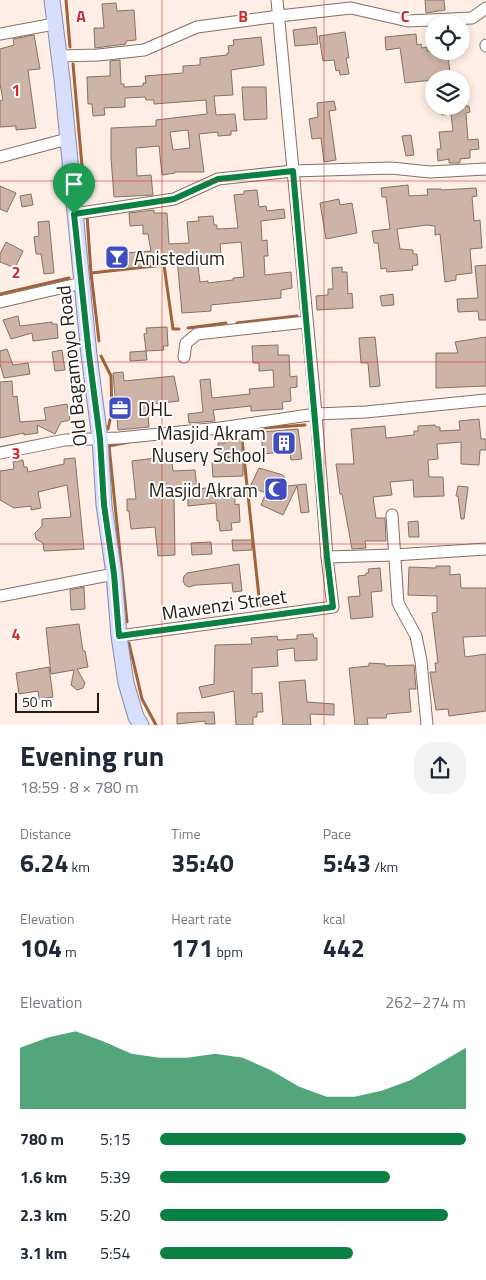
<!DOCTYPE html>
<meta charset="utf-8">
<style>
:root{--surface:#fff;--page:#f2f2f3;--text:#1f2937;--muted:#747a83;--accent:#0b8043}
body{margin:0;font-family:"Titillium Web",sans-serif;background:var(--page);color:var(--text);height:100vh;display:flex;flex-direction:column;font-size:19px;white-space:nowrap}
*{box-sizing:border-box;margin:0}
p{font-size:16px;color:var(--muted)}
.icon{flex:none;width:28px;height:28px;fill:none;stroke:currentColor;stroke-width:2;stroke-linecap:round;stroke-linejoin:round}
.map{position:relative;height:725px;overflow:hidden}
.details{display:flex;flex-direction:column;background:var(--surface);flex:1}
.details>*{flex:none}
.controls{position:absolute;left:425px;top:15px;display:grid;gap:10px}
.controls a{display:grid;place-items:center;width:45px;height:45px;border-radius:50%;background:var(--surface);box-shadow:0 2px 8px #0003;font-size:25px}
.scale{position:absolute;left:15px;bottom:12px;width:84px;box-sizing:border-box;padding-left:5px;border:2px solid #231a14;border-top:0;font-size:14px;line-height:18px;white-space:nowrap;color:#231a14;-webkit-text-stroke:4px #fff;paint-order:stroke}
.pin{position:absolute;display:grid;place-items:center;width:42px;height:42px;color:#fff;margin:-51px -21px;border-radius:50% 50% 50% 0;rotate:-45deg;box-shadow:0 0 5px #0007}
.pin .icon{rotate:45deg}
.round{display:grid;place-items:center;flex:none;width:52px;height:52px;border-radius:20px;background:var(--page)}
.overview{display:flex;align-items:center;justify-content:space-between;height:85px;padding:0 20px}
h1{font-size:28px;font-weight:700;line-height:38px}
.figures{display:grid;grid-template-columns:repeat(3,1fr);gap:8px;height:85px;padding:5px 20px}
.figures div{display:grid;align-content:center}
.figures b{font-size:25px;font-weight:700}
.figures small{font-size:14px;font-weight:400}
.figures p{font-size:14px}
.chart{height:140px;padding:10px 20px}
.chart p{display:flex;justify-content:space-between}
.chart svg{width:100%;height:90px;margin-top:5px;fill:var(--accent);opacity:.7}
ul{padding:0 20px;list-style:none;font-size:16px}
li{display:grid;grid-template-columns:80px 60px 1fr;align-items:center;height:38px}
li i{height:12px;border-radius:6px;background:var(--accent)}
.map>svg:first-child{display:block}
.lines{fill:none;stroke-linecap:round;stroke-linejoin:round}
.stream{stroke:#a26339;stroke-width:3}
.building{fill:#cdb4a6;stroke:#877163;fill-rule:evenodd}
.minor-casing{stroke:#866f62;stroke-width:13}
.major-casing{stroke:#868cab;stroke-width:17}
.minor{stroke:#fff;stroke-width:11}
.major{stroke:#d7dffd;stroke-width:15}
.route-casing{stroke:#fff;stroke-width:10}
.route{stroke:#0b8043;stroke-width:6}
.grid{fill:none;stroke:#d62828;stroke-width:1;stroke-opacity:0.55}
.labels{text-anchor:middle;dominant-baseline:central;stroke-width:4;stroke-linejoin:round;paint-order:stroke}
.poi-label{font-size:19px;fill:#231a14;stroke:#fff;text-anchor:start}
.street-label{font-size:19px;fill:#231a14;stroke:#fff}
.grid-label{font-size:16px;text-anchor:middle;font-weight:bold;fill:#d62828;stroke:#fff;stroke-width:4;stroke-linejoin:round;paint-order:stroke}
</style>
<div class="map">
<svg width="486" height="725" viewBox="0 0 486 725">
<rect width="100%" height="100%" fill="#feeee5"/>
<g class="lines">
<!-- stream -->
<g class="stream">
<path d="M66 0 70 47"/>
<path d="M73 64 85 200"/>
<path d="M87 215 91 273 99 341"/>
<path d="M91 273 164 265 173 329H179"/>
<path d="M0 294 69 278"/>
<path d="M237 323 297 316"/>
<path d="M188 328 226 323"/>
<path d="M101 356 111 376 112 411 108 429"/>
<path d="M249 429 305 425"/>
<path d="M241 430 260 606"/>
<path d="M127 622 109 446 129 442"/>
<path d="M129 643 142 699 156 725"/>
</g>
</g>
<!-- building -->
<g class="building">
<path d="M425 0H444L445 10 426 13Z"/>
<path d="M116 3 117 11 134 10 136 40 126 41V44L95 48 94 28H104L102 4Z"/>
<path d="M316 27 318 44 295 46 293 30Z"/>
<path d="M345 32 349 58H346L349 74 340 75 339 70 336 71 334 60 323 61 319 36Z"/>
<path d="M416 34 417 45 421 44 422 48 427 47V51H447L451 78 405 83 400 48 386 50 385 37Z"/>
<path d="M34 35 40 69 28 70 36 128 16 130V126L0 127V101L3 100 0 84V49L14 45 13 39Z"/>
<path d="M261 37 264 65 231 70 233 95 214 96 216 115 235 114 237 131H231V135L218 136V132L199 134 204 172H175V173L162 175 159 146 136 148 137 176 151 175 153 195 114 197 111 158V128L156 126V120L207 114 206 100 154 104V100H146L145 97 125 98V107L104 108 105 115 93 116 92 104H88L87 77 110 76V61L120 60 121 84H124V87L143 86V83H146L145 76 183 73V66L200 65V58L227 55V53H229L228 46 234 45 233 40ZM188 130 190 148 173 150 170 132Z"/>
<path d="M242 87H266L267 119 244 120Z"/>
<path d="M334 101 336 110 329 111 336 160 324 162 321 138 312 139 309 119 318 117 317 103Z"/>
<path d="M441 106H469L470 112 466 113 468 140 478 139 479 149 470 150V158L460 159V163H449V159L438 161 437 149H441L439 132 453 131 451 114 442 115Z"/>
<path d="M411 135 414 155 406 156 402 136Z"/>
<path d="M408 185 409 196 428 195 427 189H441V190L476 188 477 196 472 197 474 221 480 220 482 248 470 249 472 273 456 275V280L445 282 440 234 435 235V226L427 225 397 229 400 249 413 250V254H417L418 265 412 266 413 270 387 272 386 268 381 269 378 243H374L372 231 390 229 386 197H382L381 188Z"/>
<path d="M0 186 16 193 7 212 0 209Z"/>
<path d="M257 190 259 207 266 206 267 211 284 209 285 218 261 221 262 241 267 240 268 256H264L265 275 291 272 292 288 281 290V298L211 305V311L182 313 177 258 163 260V264L113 270 112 254 151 251 148 234H143V225L130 226 129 213 154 210V213H167L169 244 189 243 187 222 199 221 198 217 213 216 214 225H217V229L238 228 234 195 244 194V191ZM241 242 244 277 233 278V280L208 283V281L200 282 197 258 221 256 220 244Z"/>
<path d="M31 194 33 205 22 207 20 196Z"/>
<path d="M339 199 340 205 352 203 357 233 326 239 320 203Z"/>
<path d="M49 221 54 273 44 274 41 254H36L34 237 39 236 38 222Z"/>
<path d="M6 242 23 251 15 268 0 262V254Z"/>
<path d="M486 265V320H479L478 311 458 312 457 299 478 298 475 266Z"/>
<path d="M342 267V272H347L348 294 352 293 353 308 317 310 316 296 328 295V289H333L332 268Z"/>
<path d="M393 294 394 305 382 306 380 296Z"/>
<path d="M18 316 20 326 52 322V324H57L58 338 33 341 32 333 11 339 3 320Z"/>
<path d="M167 327 168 346H163L164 350 146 351 147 360 130 361V352L146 351 144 334 147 333 146 328Z"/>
<path d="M375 337 380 386 370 387 368 363H361L359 338Z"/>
<path d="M486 337V386L436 388V353H458L455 342Z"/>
<path d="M278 345V355H289L290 377 297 376V387L290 388 291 401 282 402 283 409 251 411V406L213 410 215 421 189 423 188 414 203 412 200 380 210 379 212 398 250 394 249 389 274 387 273 370 259 371V363H253L252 346Z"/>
<path d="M7 349 13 365 28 363 30 374 4 378 0 364V351Z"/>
<path d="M62 350 65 370 55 371 52 352Z"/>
<path d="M123 372 124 381 174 376 179 401 151 404 152 415 148 416 149 427 118 430 113 373Z"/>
<path d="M12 381 13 397 17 396 20 422 46 420 44 408 67 404 70 420 61 422 55 434 37 425 38 433 24 435V433L0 438V382Z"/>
<path d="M479 419 481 439H486V450H480L479 465 461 464V442L437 444 438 459 428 460 429 477H443L444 496 414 497 413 480 390 482 392 495 373 497 376 518H385L386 541H365L366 548 352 549 342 494H340L336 464H354L351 429 385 426 386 438 414 435V431H418V426L435 425 436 427H440V431L460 430 459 421Z"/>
<path d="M298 429 302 459 291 460 290 451 263 454 261 432Z"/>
<path d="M225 439H242V456L227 457 243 462V476L213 477 212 462H219L218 443H225Z"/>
<path d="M171 456 173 471 195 470 197 489 207 488V495L235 493V505L239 504 240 522 231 523 232 530 220 531 219 521H217L216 503 188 506V496L174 497 175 555 158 556 155 527 131 529 129 511H127V499H136L132 461Z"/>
<path d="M75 458 84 549 44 551 43 543 36 539 35 533 42 526V519L71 517 67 485 38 492 41 508 31 510V506L14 508 0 500V471L14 469 13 462 23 460 24 467H27L28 472 64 464V459Z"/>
<path d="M259 468 283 475 288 486 306 484 309 512 301 513 297 486 283 515 261 505 266 493 250 487Z"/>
<path d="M458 486 468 487 464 519H461L458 496H456Z"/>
<path d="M418 521 419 537H409L408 522Z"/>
<path d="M232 540H252V550L233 551Z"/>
<path d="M211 542 212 554 192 555 191 543Z"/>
<path d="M239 564 242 591 233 592 232 583 196 585 189 587 185 585 183 581 184 576 187 573Z"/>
<path d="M436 566H450V575L460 574 461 588H486V636L463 637 465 657 486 654V711L449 716 448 709 436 710 430 672H436L435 663H438L432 613 437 612V596L408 595 409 567 436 568Z"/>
<path d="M380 568 382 591 371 592 373 617 351 619 348 597 360 596 358 576 366 575V573H369L368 569Z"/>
<path d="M84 587 85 609 71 610 70 590Z"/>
<path d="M79 624 83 651H85L88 667 77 669 85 683 83 688 77 690 71 685 74 670 51 674 46 628Z"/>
<path d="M313 634 314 638H317V660L295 661 294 648 277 650 278 666 252 668V694L262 693 263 712H257V717H253V725H236L234 691 202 698 199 687 214 684 215 645 252 644 251 638 277 636 278 640 297 639V635Z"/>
<path d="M369 663 385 664V666L414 665 416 689H409L411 712 387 714 386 718H367L368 725H355L349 668 369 666Z"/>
<path d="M49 667 53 697 39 699 38 691 19 694 16 673Z"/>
<path d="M305 680 307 702 334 704V715L310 714 311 725H283L279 682Z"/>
<path d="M214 712 215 724H205V721L177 724V713Z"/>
</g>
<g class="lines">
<!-- minor casing -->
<g class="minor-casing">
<g id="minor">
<path d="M0 34 54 24"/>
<path d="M486 45V46"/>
<path d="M59 56 98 55 144 50 197 27 279 16 351 8 408 21 472 18 486 8"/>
<path d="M0 157 67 139"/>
<path d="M74 214 174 199 218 179 293 171 391 168 430 172 486 169"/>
<path d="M0 302 82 283"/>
<path d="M184 357 186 343 197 334 306 322"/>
<path d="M0 453 65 440 119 438 220 428 316 414 366 412 486 400"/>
<path d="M392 515 398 603 416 636 421 661 427 725"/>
<path d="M327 557 394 555 486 549"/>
<path d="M0 596 114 574"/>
<path d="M119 636 333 607 327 557 316 414 277 0"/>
</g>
</g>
<!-- major casing -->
<g class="major-casing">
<path id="major" d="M52 0 62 79 89 355 100 439 104 505 114 574 119 636 126 683 136 717 141 725"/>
</g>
<!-- minor -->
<use href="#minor" class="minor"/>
<!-- major -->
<use href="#major" class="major"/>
</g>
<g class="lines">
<!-- route casing -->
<g class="route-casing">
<path id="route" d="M293 171 327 557 333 607 119 636 114 574 104 505 100 439 89 355 74 214 174 199 218 179Z"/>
</g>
<!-- route -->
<use href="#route" class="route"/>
</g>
<!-- grid -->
<path class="grid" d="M162 0V725M324 0V725M0 181H486M0 362H486M0 544H486"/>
<!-- icons -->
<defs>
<g id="bar-square" transform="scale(1.25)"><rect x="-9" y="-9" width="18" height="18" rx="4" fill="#3f4dc1" stroke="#fff"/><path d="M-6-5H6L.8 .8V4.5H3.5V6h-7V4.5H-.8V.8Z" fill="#fff"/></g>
<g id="office-square" transform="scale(1.25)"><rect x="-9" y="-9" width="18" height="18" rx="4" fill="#3f4dc1" stroke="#fff"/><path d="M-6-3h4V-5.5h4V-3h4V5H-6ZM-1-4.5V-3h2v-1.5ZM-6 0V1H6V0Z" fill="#fff"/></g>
<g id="building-square" transform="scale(1.25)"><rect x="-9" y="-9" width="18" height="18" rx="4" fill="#3f4dc1" stroke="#fff"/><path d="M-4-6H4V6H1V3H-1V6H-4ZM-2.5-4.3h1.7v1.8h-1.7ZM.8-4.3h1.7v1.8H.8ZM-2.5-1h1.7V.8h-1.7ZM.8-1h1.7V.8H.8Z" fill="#fff"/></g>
<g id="mosque-square" transform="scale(1.25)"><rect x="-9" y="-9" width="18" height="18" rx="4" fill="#3f4dc1" stroke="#fff"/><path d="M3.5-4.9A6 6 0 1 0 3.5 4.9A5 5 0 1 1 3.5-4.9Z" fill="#fff"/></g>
</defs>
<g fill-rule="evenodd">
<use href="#bar-square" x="117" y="257"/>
<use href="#office-square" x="120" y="408"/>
<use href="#building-square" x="284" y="443"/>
<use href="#mosque-square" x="276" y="489"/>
</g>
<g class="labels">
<!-- poi labels -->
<g class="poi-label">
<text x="134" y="257">Anistedium</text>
<text x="138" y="408">DHL</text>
<text x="266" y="432" text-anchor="end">Masjid Akram<tspan x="266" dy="22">Nusery School</tspan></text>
<text x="258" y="489" text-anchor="end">Masjid Akram</text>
</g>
<!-- street labels -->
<g class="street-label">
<text transform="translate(71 366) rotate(-96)">Old Bagamoyo Road</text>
<text transform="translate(224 604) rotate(-8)">Mawenzi Street</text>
</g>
</g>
<g class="grid-label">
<text x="81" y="22">A</text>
<text x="243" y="22">B</text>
<text x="405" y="22">C</text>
<text x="16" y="96">1</text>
<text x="16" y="278">2</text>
<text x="16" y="459">3</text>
<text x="16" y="640">4</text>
</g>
</svg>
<div class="controls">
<a><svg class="icon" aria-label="locate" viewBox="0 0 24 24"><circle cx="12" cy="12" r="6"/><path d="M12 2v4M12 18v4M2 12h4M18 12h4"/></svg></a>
<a><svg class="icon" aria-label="layers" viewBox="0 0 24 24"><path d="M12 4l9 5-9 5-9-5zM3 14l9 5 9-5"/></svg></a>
</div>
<div class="scale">50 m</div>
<div class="pin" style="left:74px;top:214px;background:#1e9e55"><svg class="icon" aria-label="arrive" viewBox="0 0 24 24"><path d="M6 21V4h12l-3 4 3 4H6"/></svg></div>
</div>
<section class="details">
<div class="overview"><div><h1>Evening run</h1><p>18:59 · 8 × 780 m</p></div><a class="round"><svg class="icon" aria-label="share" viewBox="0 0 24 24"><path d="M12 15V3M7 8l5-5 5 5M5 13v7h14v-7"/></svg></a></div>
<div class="figures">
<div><p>Distance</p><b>6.24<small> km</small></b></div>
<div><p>Time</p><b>35:40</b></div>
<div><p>Pace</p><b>5:43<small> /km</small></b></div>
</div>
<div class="figures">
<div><p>Elevation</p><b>104<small> m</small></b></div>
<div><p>Heart rate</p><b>171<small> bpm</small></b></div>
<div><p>kcal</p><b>442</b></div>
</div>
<div class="chart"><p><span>Elevation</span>262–274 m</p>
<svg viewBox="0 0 160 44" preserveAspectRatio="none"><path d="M0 44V14L10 9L20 6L30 11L40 17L50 19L60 19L70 17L80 19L90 25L100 33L110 38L120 38L130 35L140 30L150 22L160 14V44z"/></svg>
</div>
<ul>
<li><b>780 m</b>5:15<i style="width:100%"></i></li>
<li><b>1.6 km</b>5:39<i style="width:75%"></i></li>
<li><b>2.3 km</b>5:20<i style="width:94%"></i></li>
<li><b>3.1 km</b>5:54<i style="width:63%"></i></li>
</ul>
</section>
